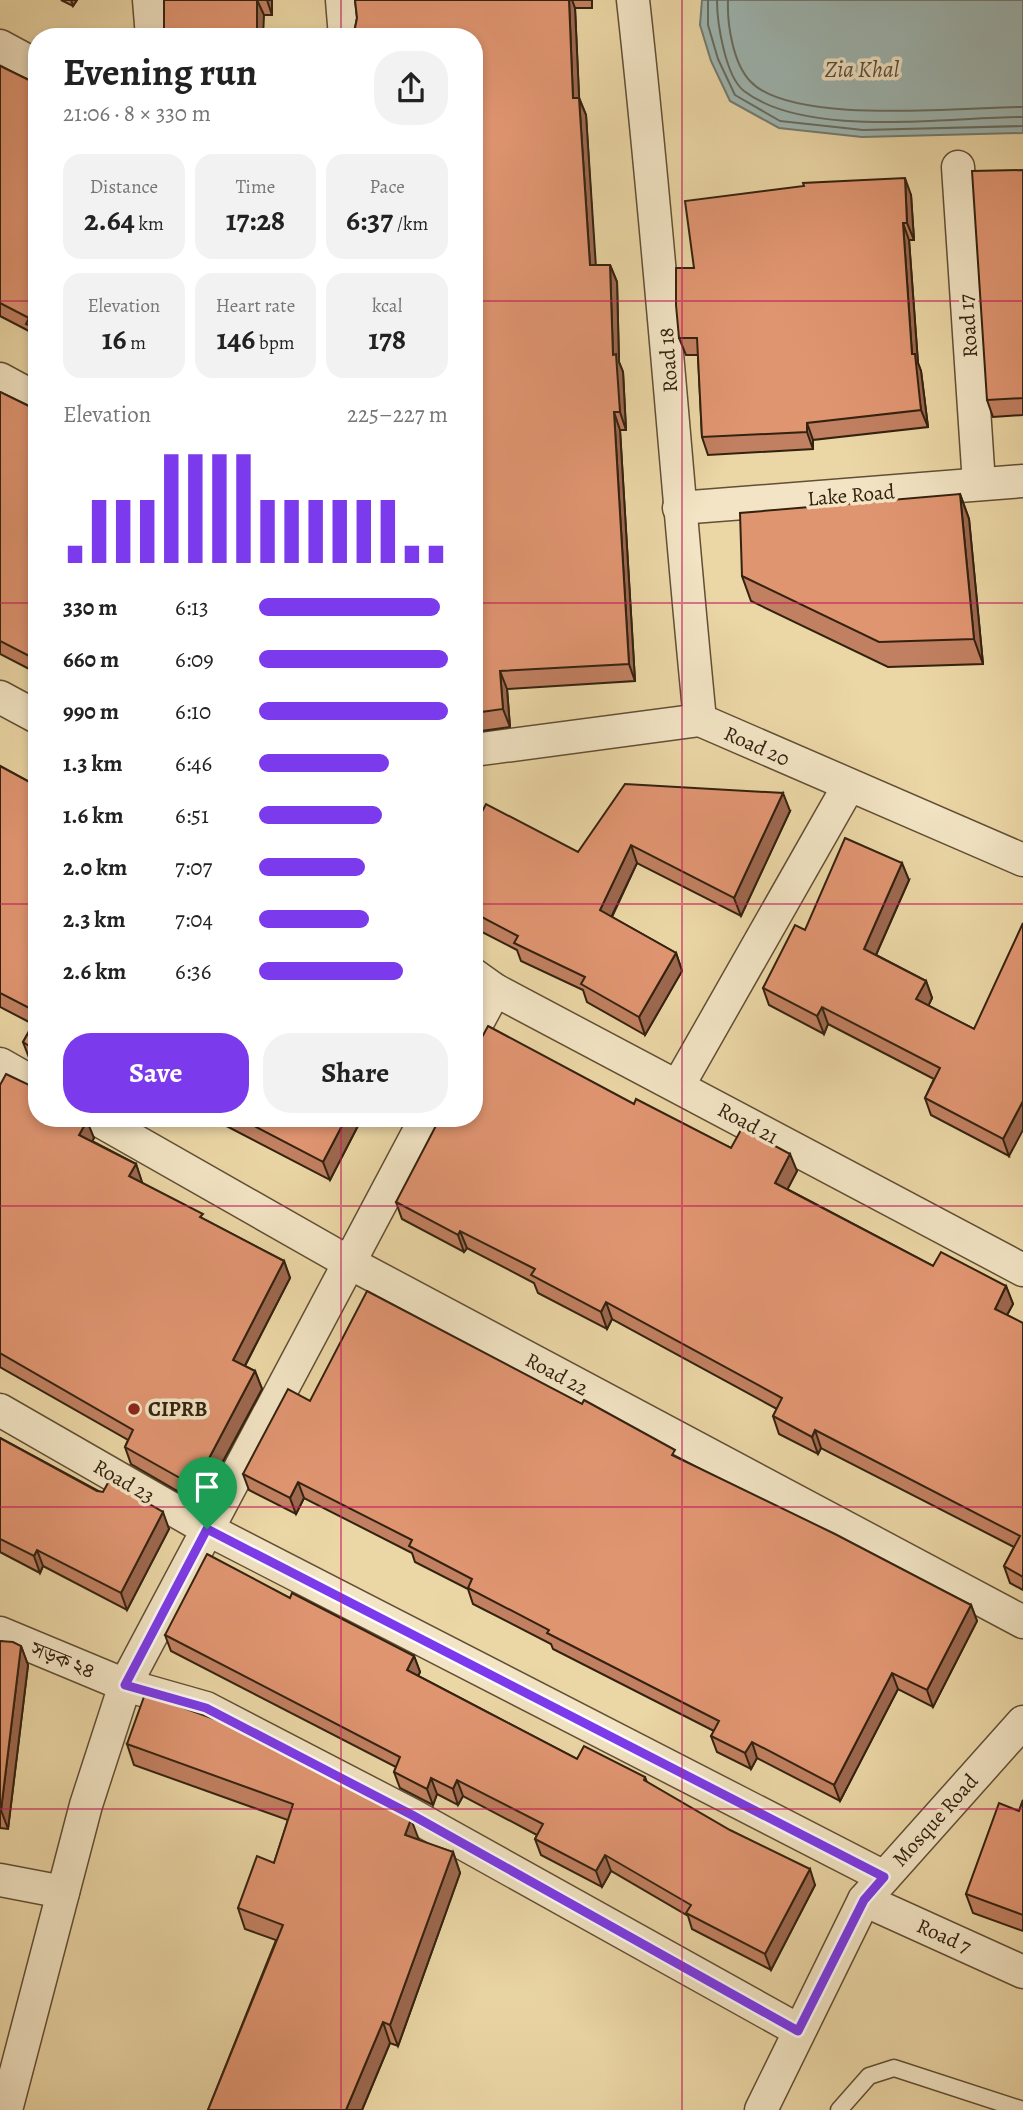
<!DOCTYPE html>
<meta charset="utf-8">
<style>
:root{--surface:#fff;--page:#f2f2f2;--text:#222;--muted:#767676;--accent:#7c3aed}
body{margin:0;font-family:Alegreya,"Noto Serif Bengali",serif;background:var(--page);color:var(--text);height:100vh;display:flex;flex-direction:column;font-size:26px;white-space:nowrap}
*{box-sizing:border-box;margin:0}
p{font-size:23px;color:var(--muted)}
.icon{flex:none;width:38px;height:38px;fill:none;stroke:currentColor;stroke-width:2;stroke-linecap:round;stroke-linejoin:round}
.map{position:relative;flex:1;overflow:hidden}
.panel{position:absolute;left:28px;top:28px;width:455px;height:1099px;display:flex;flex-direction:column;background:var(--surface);border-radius:28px;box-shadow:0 4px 10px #0003}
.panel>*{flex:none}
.pin{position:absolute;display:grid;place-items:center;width:60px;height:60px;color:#fff;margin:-72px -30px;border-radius:50% 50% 50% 0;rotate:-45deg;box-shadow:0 0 7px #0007}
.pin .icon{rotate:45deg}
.round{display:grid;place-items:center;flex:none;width:74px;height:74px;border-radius:28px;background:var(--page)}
.headline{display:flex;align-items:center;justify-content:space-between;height:119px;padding:0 35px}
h1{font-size:38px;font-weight:700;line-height:52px}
.figures{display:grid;grid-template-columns:repeat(3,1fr);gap:10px;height:119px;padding:7px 35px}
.figures div{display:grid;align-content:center;border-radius:18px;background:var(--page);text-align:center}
.figures b{font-size:30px;font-weight:700}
.figures small{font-size:19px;font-weight:400}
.figures p{font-size:19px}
.chart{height:196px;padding:14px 35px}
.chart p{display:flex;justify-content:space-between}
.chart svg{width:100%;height:126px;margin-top:7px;stroke:var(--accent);stroke-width:6}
.button{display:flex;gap:14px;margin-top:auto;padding:14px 35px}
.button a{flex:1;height:80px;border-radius:28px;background:var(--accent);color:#fff;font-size:28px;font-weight:700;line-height:80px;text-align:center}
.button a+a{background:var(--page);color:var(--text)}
ul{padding:0 35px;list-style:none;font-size:23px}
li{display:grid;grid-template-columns:112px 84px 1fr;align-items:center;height:52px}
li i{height:18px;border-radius:9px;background:var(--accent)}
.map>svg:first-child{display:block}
.water{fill:#9db6b2;stroke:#737b71;stroke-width:2}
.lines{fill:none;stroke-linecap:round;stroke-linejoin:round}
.shore{stroke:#686c61;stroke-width:2}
.lane-casing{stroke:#624f35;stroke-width:19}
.street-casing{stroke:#624f35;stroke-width:35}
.lane{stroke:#f2e4c4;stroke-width:16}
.street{stroke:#f2e4c4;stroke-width:32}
.wall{fill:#c18061;stroke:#342210;stroke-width:2}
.shaded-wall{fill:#9d684f;stroke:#342210;stroke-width:2}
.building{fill:#e09571;stroke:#342210;stroke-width:2}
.route-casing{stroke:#fff;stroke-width:14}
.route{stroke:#7c3aed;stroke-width:9}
.grid{fill:none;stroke:#c2185b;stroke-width:2;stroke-opacity:0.55}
.poi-dot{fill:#8f2418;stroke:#f2e4c4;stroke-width:2.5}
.labels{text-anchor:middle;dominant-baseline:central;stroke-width:7;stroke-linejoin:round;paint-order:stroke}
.street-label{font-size:21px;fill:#342210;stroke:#f2e4c4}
.poi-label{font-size:21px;font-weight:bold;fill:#342210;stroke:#f2e4c4;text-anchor:start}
.water-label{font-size:23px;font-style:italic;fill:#544e41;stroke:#f2e4c4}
</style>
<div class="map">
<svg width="1023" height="2110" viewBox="0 0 1023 2110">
<rect width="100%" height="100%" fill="#ebd6a5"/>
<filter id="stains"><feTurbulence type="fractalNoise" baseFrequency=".00286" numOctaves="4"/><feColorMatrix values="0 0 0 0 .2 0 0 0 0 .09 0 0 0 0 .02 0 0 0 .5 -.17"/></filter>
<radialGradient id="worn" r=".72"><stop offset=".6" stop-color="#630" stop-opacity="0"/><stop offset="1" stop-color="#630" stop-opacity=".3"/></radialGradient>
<!-- water -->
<path class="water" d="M702 0H1023V133L862 137 779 128 730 101 711 61 700 25Z"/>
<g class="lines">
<!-- shore -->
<g class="shore">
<path d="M708 0V25L718 59 735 95 780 121 863 130 1023 126"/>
<path d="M717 0C717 22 725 76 744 91 806 139 947 117 1023 117"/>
<path d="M728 0C727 24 733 63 750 81 791 126 963 107 1023 107"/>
</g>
<!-- lane casing -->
<g class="lane-casing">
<path id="lane" d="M839 2110 869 2076 894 2068 1023 2110"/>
</g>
<!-- street casing -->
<g class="street-casing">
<g id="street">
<path d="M149 0 152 37"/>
<path d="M342 0 345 37"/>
<path d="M633 0C660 240 676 480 700 720"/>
<path d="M0 46 37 66"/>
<path d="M958 167 979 484"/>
<path d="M0 379 37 399"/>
<path d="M679 508 1023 481"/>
<path d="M0 697 37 717"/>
<path d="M474 750 700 720 1023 860"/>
<path d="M474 975 495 990 1023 1270"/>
<path d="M474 1029 495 990"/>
<path d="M0 1064 37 1085"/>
<path d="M678 1086 848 787"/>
<path d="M95 1118 348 1262 1023 1622"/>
<path d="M0 1410 207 1529 884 1877"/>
<path d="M0 1633 125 1685 206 1708 412 1815 798 2030"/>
<path d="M0 1880 63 1892"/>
<path d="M864 1900 1023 1972"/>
<path d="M6 2110 86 1805 125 1685 426 1118"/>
<path d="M761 2110 864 1900 1023 1722"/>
</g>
</g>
<!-- lane -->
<use href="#lane" class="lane"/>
<!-- street -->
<use href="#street" class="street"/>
</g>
<!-- wall -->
<g class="wall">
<path d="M61 0H77L73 6Z"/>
<path d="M164 0H272V15H264Z"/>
<path d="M355 0H592V8H575L579 98 586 115 595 265H610L617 282 619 362 623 372 626 430H620L635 681 507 689 510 727 474 732V37L355 28 357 18Z"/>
<path d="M0 66 37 84V342L32 340 29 331 0 316Z"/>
<path d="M1023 170V415L993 417 987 400Z"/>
<path d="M911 195 914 240H909L918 363 921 371 928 427 813 440V449L708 455 702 437 698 355H686L679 338 694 268Z"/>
<path d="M0 392 37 410V673L0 654Z"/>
<path d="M960 494 969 519 983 664 888 667 751 601 742 576Z"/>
<path d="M0 766 37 786V1065L30 1060 23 1042 33 1024 0 1007Z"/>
<path d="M790 811 741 916 637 863 612 917 676 953 682 971 645 1035 587 1002 583 990 521 961 517 950 474 928V827L578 852Z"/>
<path d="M909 880 876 955 926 981 932 998 928 1006 974 1029 1009 1156 931 1115 925 1098 934 1079 828 1024 824 1034 769 1005 763 988 805 930Z"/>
<path d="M0 1085 31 1086 94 1138 92 1141 136 1164 142 1183 205 1220 284 1261 290 1278 245 1366 255 1371 262 1389 202 1500 188 1492 186 1496 131 1464 125 1447 128 1440 0 1367Z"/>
<path d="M634 1104 731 1148 797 1171 787 1189 933 1266 1006 1286 1013 1304 1007 1315 1023 1323V1590L1010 1583 1004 1566 1014 1547 821 1448 818 1454 779 1434 773 1416 777 1409 612 1319 607 1329 538 1293 534 1283 467 1248 464 1252 402 1219 396 1202Z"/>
<path d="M211 1118H362L330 1180Z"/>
<path d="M310 1401 678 1458 971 1605 977 1621 933 1707 898 1689 840 1801 757 1758 751 1769 717 1752 711 1736 714 1731 553 1649 551 1644 473 1604 468 1589 415 1562 412 1553 304 1498 296 1514 249 1490 243 1474Z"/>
<path d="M0 1438 169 1529 127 1610 43 1566 40 1573 0 1552Z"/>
<path d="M290 1598 414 1656 420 1672 418 1676 577 1759 645 1777 647 1782 815 1885 771 1970 692 1929 688 1916 611 1871 602 1887 541 1855 535 1839 537 1835 463 1796 458 1805 437 1794 433 1805 400 1788 394 1772 396 1767 171 1651 165 1635Z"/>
<path d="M0 1641 21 1646 28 1665 8 1829 0 1828Z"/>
<path d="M127 1744 453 1852 460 1873 398 2046 390 2043 362 2110H208L276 1940 245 1929 238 1908 274 1863 288 1820 134 1765Z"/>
<path d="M1023 1800V1931L973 1913 966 1894 1019 1811Z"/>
</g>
<!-- shaded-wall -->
<g class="shaded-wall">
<path d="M71 0H77L73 6Z"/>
<path d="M257 0 264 15 263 37H257Z"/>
<path d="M267 0H272V15Z"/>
<path d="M569 0H572L575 8 580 116 573 98Z"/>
<path d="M579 98 586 115 597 283 590 265Z"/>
<path d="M905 178 911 195 914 240 907 223Z"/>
<path d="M903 223 909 240 918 363 921 371 928 427 921 410 912 354Z"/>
<path d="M610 265 617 282 619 362 623 372 626 430 620 412 613 355Z"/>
<path d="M614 412 620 430 635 681 629 664Z"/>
<path d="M807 423 813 440V449L807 432Z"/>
<path d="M960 494 969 519 983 664 974 639Z"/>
<path d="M500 671 507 689 510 727 503 709Z"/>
<path d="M783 793 790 811 741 916 734 898Z"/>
<path d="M631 845 637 863 606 928 600 910Z"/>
<path d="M902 863 909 880 871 966 864 949Z"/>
<path d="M676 953 682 971 645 1035 639 1017Z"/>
<path d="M926 981 932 998 923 1017 916 999Z"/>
<path d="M822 1007 828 1024 824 1034 817 1016Z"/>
<path d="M1023 1101V1130L1009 1156 1003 1139Z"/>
<path d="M346 1118H362L330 1180 323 1162Z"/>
<path d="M87 1121 94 1138 86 1152 79 1135Z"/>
<path d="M790 1154 797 1171 782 1200 775 1183Z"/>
<path d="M136 1164 142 1182 136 1194 129 1176Z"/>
<path d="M460 1231 467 1248 464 1252 458 1235Z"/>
<path d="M284 1261 290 1278 239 1377 233 1360Z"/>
<path d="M1006 1286 1013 1304 1001 1326 995 1309Z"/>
<path d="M606 1302 612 1319 607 1329 601 1312Z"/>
<path d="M255 1371 262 1389 202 1500 196 1483Z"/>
<path d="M815 1430 821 1448 818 1454 812 1437Z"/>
<path d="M182 1475 188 1492 186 1496 180 1478Z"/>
<path d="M298 1482 304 1498 296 1514 290 1498Z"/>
<path d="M163 1512 169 1529 127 1610 121 1593Z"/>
<path d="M37 1550 43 1566 40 1573 34 1556Z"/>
<path d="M971 1605 977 1621 933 1707 927 1690Z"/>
<path d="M21 1646 28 1665 8 1829 1 1810Z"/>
<path d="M414 1656 420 1672 413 1686 407 1670Z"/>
<path d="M892 1673 898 1689 840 1801 834 1785Z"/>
<path d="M752 1742 757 1758 751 1769 745 1753Z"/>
<path d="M431 1778 437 1794 433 1805 427 1789Z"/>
<path d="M457 1780 463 1796 458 1805 453 1789Z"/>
<path d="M411 1819 419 1840 405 1835Z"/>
<path d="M453 1852 460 1873 398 2046 390 2025Z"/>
<path d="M605 1855 611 1871 602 1887 596 1871Z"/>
<path d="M810 1869 815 1885 771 1970 765 1954Z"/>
<path d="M383 2022 390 2043 362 2110H346Z"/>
</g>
<!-- building -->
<g class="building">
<rect x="164" y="0" width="93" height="37"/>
<path d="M355 0H569L573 98H579L590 265H610L613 355 616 354 620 412H614L629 664 500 671 503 709 474 713V37H349V35L355 28 357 18Z"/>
<path d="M0 66 37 84V329L26 324 29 318 0 303Z"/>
<path d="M1023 170V398L987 400 972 171Z"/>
<path d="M905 178 907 223H903L912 354H915L921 410 807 423V432L702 437 697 338H679L676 305V268H694L685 201 804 186 803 183Z"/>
<path d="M0 392 37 410V660L0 641Z"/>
<path d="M960 494 974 639 879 642 742 576 740 513Z"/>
<path d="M0 766 37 786V1012L0 993Z"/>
<path d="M625 784 783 793 734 898 631 845 600 910 676 953 639 1017 581 984 585 977 514 943 518 936 474 913V827L486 804 578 852Z"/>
<path d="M845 838 902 863 864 949 926 981 916 999 974 1029 1023 923V1101L1003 1139 925 1098 940 1068 822 1007 817 1016 763 988 795 925 805 930Z"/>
<path d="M37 1018V1051L23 1042Z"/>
<path d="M488 1026 634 1104 636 1099 731 1148 742 1128 790 1154 775 1183 933 1266 941 1252 1006 1286 995 1309 1023 1323V1577L1004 1566 1020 1536 815 1430 812 1437 773 1416 782 1398 606 1302 601 1312 531 1275 535 1269 460 1231 458 1235 396 1202 440 1118H474V1052Z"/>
<path d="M6 1074 31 1086 37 1083V1118H84L87 1121 79 1135 136 1164 129 1176 203 1214 200 1217 284 1261 233 1360 255 1371 196 1483 182 1475 180 1478 125 1447 133 1430 0 1353V1085Z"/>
<path d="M239 1118H346L323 1162Z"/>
<path d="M367 1291 582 1404 584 1400 675 1450 672 1455 835 1534 971 1605 927 1690 892 1673 834 1785 752 1742 745 1753 711 1736 719 1721 547 1633 549 1630 468 1588 472 1579 409 1546 412 1540 298 1482 290 1498 243 1474 288 1389 310 1401Z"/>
<path d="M0 1438 97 1491 103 1492 109 1481 163 1512 121 1593 37 1550 34 1556 0 1539Z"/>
<path d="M207 1554 290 1598 292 1593 414 1656 407 1670 491 1714 577 1759 584 1746 645 1777 644 1780 730 1830 810 1869 765 1954 686 1913 691 1905 605 1855 596 1871 535 1839 543 1824 457 1780 453 1789 431 1778 427 1789 394 1772 400 1757 165 1635Z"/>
<path d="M0 1641 13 1642 21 1646 1 1810H0Z"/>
<path d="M145 1694 231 1725 411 1819 405 1835 453 1852 390 2025 383 2022 346 2110H208L283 1925 238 1908 257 1856 274 1863 293 1804 127 1744Z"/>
<path d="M1023 1800V1915L966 1894 999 1803 1019 1811Z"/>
</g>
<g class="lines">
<!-- route casing -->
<g class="route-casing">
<path id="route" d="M207 1529 884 1877 864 1900 798 2031 412 1815 206 1708 125 1685Z"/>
</g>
<!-- route -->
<use href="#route" class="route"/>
</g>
<!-- grid -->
<path class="grid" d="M341 0V37M682 0V2110M0 301H37M474 301H1023M0 603H37M474 603H1023M0 904H37M474 904H1023M341 1118V2110M0 1206H1023M0 1507H1023M0 1809H1023"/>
<!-- markers -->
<circle class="poi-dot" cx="134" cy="1409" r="7"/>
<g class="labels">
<!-- street labels -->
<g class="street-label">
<text transform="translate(968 326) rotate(-94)">Road 17</text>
<text transform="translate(668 360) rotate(-94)">Road 18</text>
<text transform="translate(851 495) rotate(-5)">Lake Road</text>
<text transform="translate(757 746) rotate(24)">Road 20</text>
<text transform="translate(748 1123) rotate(28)">Road 21</text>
<text transform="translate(557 1374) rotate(28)">Road 22</text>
<text transform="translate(124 1481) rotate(30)">Road 23</text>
<text transform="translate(63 1660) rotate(22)">সড়ক ২৪</text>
<text transform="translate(935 1820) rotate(-48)">Mosque Road</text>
<text transform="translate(944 1936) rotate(24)">Road 7</text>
</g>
<!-- poi labels -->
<g class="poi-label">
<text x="148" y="1409">CIPRB</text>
</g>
<!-- water labels -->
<g class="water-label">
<text x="862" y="69">Zia Khal</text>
</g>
</g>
<rect width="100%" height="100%" filter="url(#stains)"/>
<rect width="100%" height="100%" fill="url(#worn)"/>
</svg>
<div class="pin" style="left:207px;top:1529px;background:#1e9e55"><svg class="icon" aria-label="arrive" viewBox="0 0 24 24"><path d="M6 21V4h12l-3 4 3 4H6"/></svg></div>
<section class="panel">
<div class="headline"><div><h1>Evening run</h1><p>21:06 · 8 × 330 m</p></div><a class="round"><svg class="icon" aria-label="share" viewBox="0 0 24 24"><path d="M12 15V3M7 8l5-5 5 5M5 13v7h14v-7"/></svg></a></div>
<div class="figures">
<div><p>Distance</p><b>2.64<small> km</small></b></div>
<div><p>Time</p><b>17:28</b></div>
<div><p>Pace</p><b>6:37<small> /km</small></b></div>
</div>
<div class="figures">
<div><p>Elevation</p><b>16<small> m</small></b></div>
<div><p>Heart rate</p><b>146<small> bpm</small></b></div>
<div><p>kcal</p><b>178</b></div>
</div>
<div class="chart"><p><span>Elevation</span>225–227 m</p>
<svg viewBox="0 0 160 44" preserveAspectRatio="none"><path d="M5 44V38M15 44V22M25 44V22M35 44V22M45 44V6M55 44V6M65 44V6M75 44V6M85 44V22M95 44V22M105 44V22M115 44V22M125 44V22M135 44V22M145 44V38M155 44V38"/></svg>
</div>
<ul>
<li><b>330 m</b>6:13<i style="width:96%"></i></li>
<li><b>660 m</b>6:09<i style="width:100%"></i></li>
<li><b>990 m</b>6:10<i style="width:100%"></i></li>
<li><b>1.3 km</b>6:46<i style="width:69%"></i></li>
<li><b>1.6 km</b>6:51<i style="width:65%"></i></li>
<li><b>2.0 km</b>7:07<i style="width:56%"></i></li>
<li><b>2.3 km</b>7:04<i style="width:58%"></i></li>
<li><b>2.6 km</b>6:36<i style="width:76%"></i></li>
</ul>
<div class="button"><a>Save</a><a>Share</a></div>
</section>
</div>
